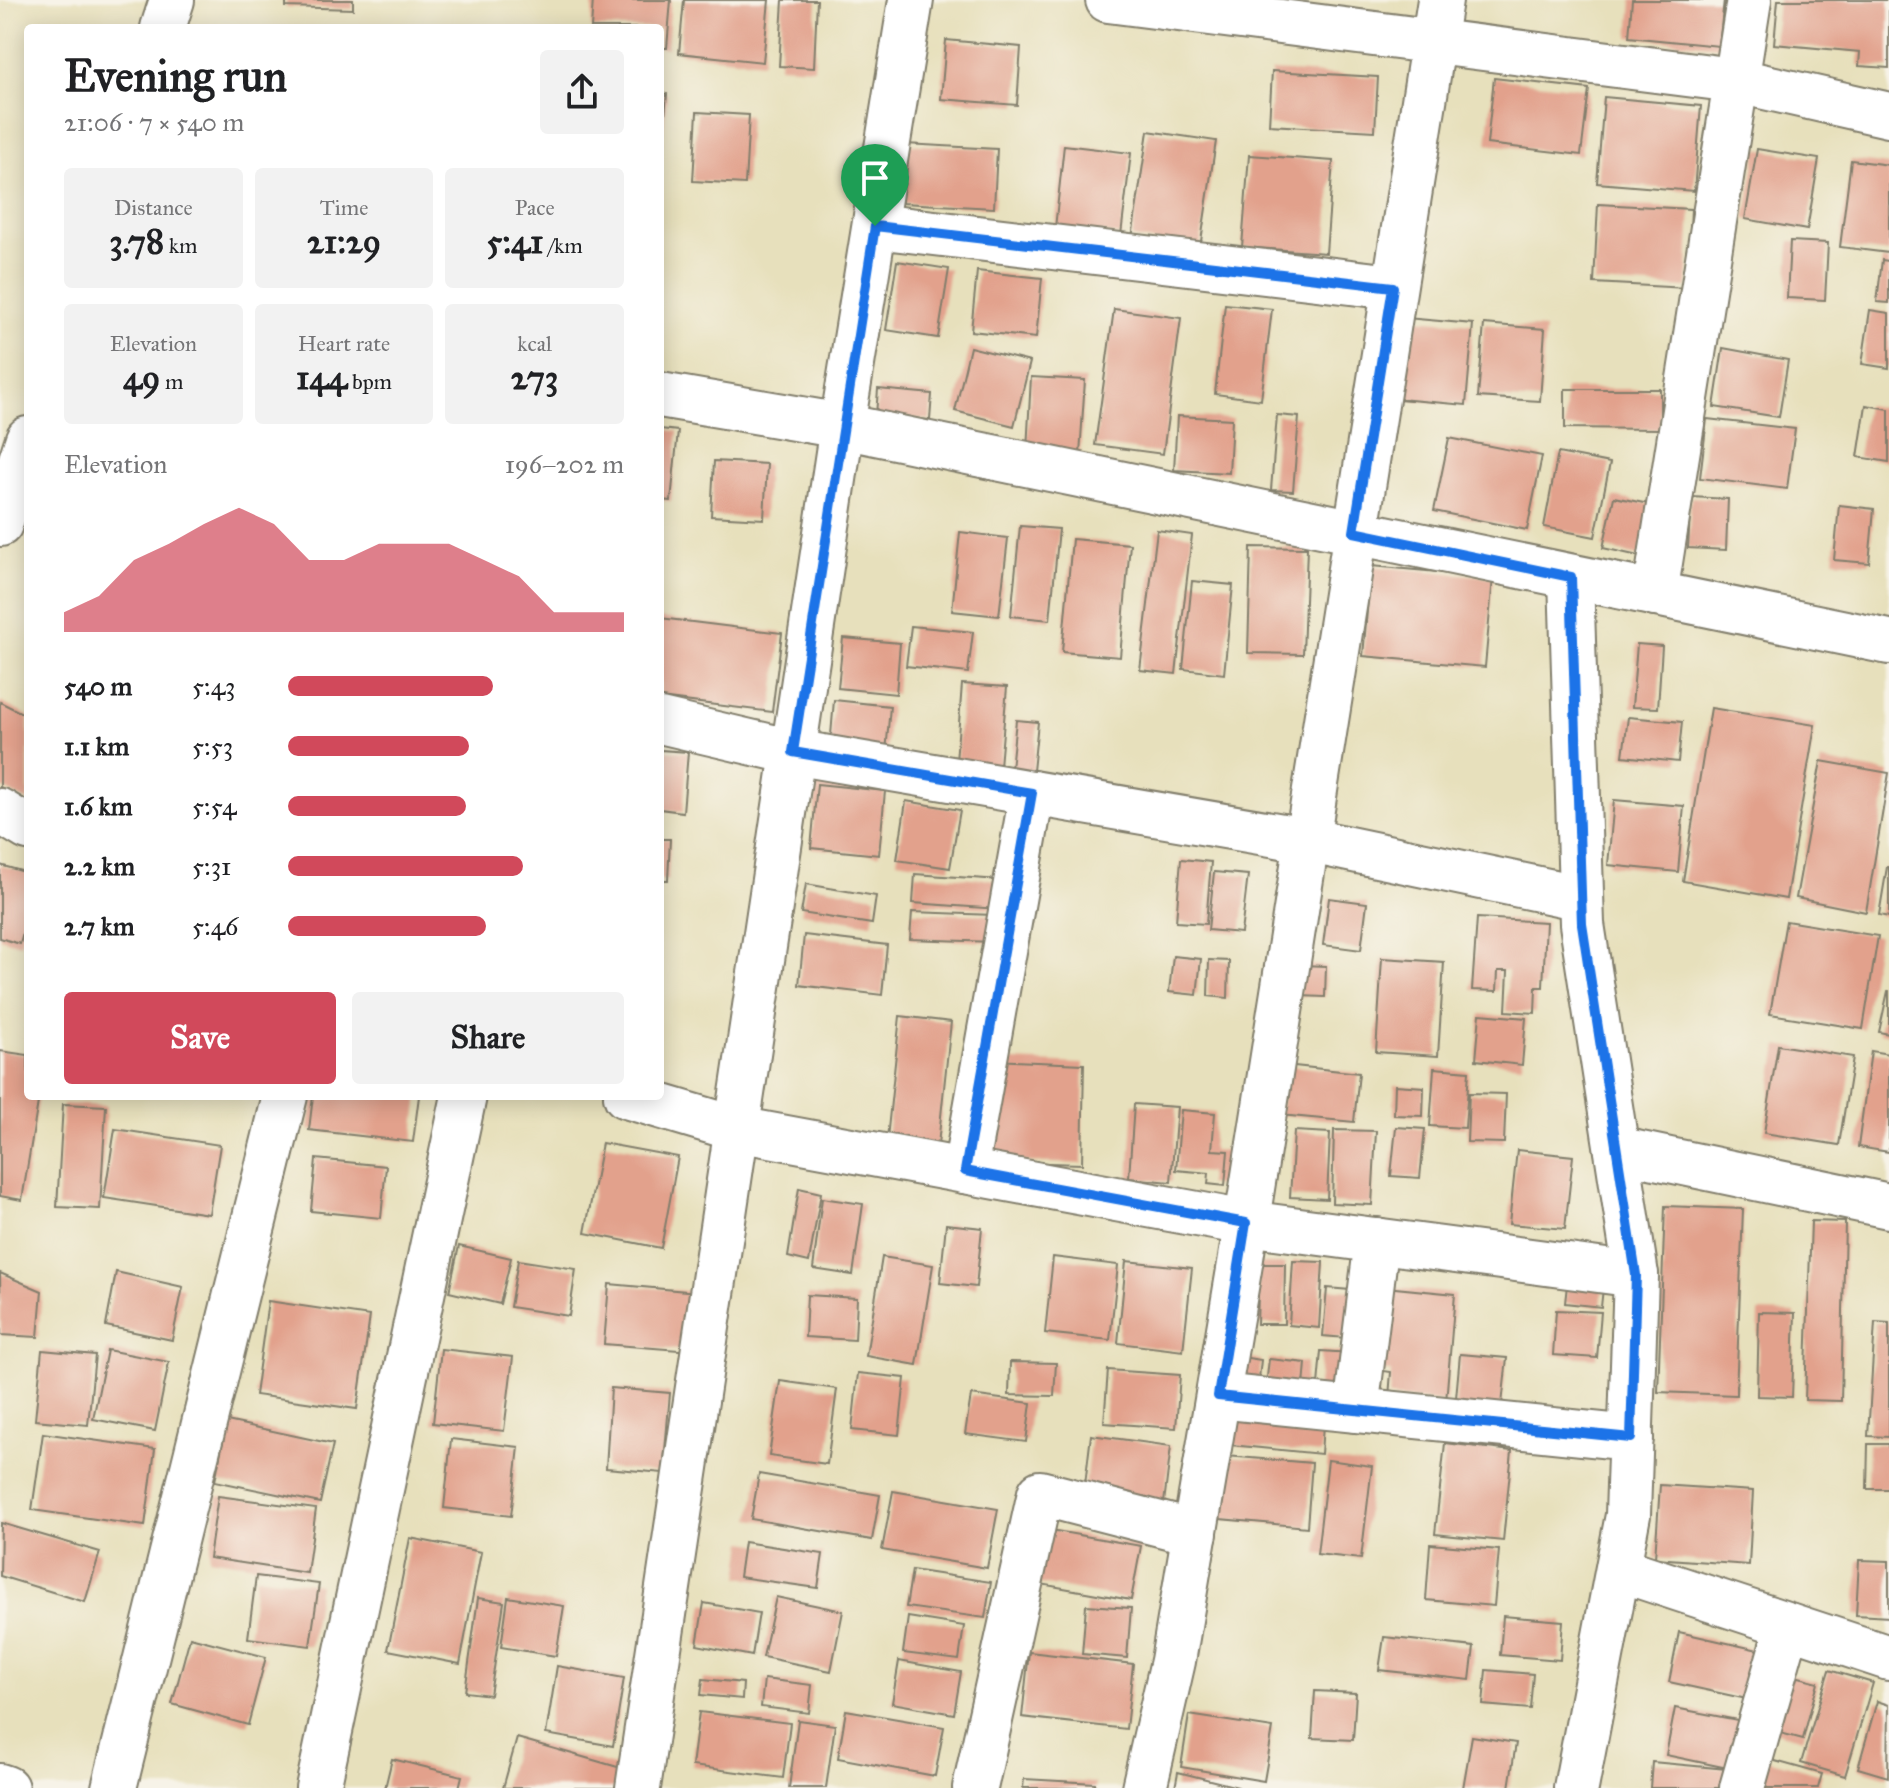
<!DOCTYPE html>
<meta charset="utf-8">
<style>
:root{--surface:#fff;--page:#f2f2f2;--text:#202124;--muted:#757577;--accent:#d1495b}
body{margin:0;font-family:"IM FELL Great Primer",serif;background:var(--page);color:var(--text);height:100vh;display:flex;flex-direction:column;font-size:30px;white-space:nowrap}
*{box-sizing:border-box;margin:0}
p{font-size:26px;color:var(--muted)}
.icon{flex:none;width:44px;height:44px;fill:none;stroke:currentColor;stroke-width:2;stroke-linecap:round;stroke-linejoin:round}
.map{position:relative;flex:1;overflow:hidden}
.details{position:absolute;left:24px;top:24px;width:640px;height:1076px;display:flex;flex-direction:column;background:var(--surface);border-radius:8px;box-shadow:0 4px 20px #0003}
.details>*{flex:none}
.pin{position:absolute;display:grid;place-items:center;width:68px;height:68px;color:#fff;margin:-82px -34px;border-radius:50% 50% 50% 0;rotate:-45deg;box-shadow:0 0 8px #0007}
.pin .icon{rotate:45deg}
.round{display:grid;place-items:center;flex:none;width:84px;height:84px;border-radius:8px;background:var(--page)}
.summary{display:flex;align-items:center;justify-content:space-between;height:136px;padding:0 40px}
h1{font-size:44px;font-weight:800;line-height:60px}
.figures{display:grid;grid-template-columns:repeat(3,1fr);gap:12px;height:136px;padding:8px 40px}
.figures div{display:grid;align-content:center;border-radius:8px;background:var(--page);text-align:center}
.figures b{font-size:34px;font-weight:800}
.figures small{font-size:22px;font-weight:400}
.figures p{font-size:22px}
.chart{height:224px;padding:16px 40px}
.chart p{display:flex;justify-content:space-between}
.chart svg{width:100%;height:144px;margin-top:8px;fill:var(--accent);opacity:.7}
.cta{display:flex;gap:16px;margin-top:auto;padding:16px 40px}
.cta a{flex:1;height:92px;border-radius:8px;background:var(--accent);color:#fff;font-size:32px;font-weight:800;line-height:92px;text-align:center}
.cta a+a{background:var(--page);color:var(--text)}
ul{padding:0 40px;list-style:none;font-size:26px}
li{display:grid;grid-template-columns:128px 96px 1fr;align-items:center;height:60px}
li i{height:20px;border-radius:10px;background:var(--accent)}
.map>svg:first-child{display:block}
.building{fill:#e2a18c}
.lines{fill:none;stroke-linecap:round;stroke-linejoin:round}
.street-casing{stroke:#827e6c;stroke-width:48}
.secondary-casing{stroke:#827e6c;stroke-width:48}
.street{stroke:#fff;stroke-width:44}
.secondary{stroke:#fff;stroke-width:44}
.route-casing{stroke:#fff;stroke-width:16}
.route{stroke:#1a73e8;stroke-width:10}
</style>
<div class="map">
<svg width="1889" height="1788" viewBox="0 0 1889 1788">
<rect width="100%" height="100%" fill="#f7f3e8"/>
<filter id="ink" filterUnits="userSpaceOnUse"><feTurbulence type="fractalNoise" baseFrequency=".0125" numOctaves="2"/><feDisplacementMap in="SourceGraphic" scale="16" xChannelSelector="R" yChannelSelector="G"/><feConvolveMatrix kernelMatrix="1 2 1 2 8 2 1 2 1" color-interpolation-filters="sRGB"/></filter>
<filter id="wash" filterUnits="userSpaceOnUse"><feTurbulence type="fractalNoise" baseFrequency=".006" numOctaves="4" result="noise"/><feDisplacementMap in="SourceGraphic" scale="32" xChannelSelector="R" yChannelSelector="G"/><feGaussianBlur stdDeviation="1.8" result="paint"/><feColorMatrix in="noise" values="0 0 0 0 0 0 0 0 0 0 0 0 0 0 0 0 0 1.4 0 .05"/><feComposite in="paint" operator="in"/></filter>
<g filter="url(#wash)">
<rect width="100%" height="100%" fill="#e7e0bc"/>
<g id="blocks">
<!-- building -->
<g class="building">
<path d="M286 0H353V9L286 7Z"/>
<path d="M593 0H671L667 48H660V28H591Z"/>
<path d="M684 0H769L763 62 679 53Z"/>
<path d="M783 0H817L814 68 779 66Z"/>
<path d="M1632 0H1724L1719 46 1629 37Z"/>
<path d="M1778 0H1889V68L1859 66 1860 52 1774 44Z"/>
<path d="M946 40 1021 47 1017 105 941 99Z"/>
<path d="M1272 71 1378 77 1375 131 1269 125Z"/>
<path d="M1494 78 1589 89 1581 155 1487 144Z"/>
<path d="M660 93 667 94 662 146H660Z"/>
<path d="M1604 97 1701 106 1694 191 1597 183Z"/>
<path d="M697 112 749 115 745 184 693 181Z"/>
<path d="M1148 131 1216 141 1200 248 1132 238Z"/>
<path d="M905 144 997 149 994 208 902 203Z"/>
<path d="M1064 145 1131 153 1121 235 1055 228Z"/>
<path d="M1757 149 1819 159 1807 230 1745 219Z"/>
<path d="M1249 155 1333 161 1326 253 1242 247Z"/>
<path d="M1851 160 1889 165V253L1840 247Z"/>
<path d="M1598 204 1691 209 1687 288 1594 283Z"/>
<path d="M1790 241 1828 243 1825 300 1787 298Z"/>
<path d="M1882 260 1889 261V303L1877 302Z"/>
<path d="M897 261 949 269 938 338 886 330Z"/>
<path d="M977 271 1042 278 1036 338 971 331Z"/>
<path d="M1225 304 1272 309 1261 400 1215 394Z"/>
<path d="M1114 309 1181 318 1163 454 1095 445Z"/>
<path d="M1870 310 1889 313V368L1862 364Z"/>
<path d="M1406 318 1473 324 1466 405 1399 399Z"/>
<path d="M1484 324 1545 329 1540 401 1478 397Z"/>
<path d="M970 347 1030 362 1014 426 955 411Z"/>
<path d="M1723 348 1788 360 1779 417 1714 407Z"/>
<path d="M1031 377 1085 380 1080 454 1027 450Z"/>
<path d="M878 389 932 394 930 420 876 415Z"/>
<path d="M1565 389H1660V429L1565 428Z"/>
<path d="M1866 405 1889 409V462L1858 457Z"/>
<path d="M1277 415 1299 417 1293 491 1271 490Z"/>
<path d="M1177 416 1232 419 1229 473 1174 470Z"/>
<path d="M1707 419 1795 429 1787 489 1700 478Z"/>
<path d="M660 429 678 431 671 501 660 500Z"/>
<path d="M1449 438 1542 456 1527 530 1434 511Z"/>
<path d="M1558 453 1610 463 1595 537 1544 527Z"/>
<path d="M714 461 767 464 764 519 711 516Z"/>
<path d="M1614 497 1654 505 1643 557 1603 548Z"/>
<path d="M1691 497 1728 499 1726 550 1688 548Z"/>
<path d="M1839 505 1874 509 1869 563 1834 560Z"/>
<path d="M1020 526 1059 529 1050 620 1011 616Z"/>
<path d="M1157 530 1192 535 1176 674 1140 670Z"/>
<path d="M960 532 1008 538 999 616 952 611Z"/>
<path d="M1072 539 1130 544 1120 657 1062 652Z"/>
<path d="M1251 547 1307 548 1303 654 1248 653Z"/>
<path d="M1371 566 1493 577 1485 667 1363 656Z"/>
<path d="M1192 581 1233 585 1224 674 1183 669Z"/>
<path d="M660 618 782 633 772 712 660 698Z"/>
<path d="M911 626 973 632 968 673 906 666Z"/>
<path d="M843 638 900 643 896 694 838 688Z"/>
<path d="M1637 644 1662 646 1658 708 1632 707Z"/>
<path d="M962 684 1007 687 1000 766 956 762Z"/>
<path d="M834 700 890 706 886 753 830 747Z"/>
<path d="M0 702 28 716V801L0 787Z"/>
<path d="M1711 708 1815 725 1786 899 1683 881Z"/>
<path d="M1628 717 1682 722 1678 762 1623 756Z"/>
<path d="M1016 720 1038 722 1033 771 1011 769Z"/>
<path d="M660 750 688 752 683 812 660 809Z"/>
<path d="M1821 761 1889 773 1866 912 1796 898Z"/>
<path d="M817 784 885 791 879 855 811 848Z"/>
<path d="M1614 800 1684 806 1678 872 1608 865Z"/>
<path d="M906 801 960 810 950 868 897 860Z"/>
<path d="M660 839H670L668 880H660Z"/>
<path d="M1181 859 1211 862 1206 924 1176 922Z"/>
<path d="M0 865 28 873V916L20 944 0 938Z"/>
<path d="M1887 867H1889V917L1879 915Z"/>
<path d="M1214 872 1248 875 1241 933 1208 930Z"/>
<path d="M915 874 1000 880 999 909 913 903Z"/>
<path d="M806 884 876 896 872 924 801 913Z"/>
<path d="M1329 898 1367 903 1361 950 1323 945Z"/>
<path d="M912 912 994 915V942L910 939Z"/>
<path d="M1477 918 1546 922 1543 987H1536L1535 1013 1506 1011 1508 971H1498L1497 991 1472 990Z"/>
<path d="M1786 921 1878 936 1863 1029 1770 1014Z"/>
<path d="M804 935 887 945 882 995 799 985Z"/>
<path d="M1173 956 1201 959 1197 995 1169 992Z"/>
<path d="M1382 958 1444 962 1438 1056 1376 1052Z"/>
<path d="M1209 960 1229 961 1228 998 1208 996Z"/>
<path d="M1301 965 1326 966 1325 997 1300 996Z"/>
<path d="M1888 991H1889V1034L1879 1032Z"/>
<path d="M1480 1014 1526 1018 1522 1065 1476 1060Z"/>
<path d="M900 1016 951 1022 937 1154 886 1148Z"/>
<path d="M1778 1045 1853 1057 1839 1145 1764 1133Z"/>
<path d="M0 1051 28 1055V1096H39L22 1200 0 1196Z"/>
<path d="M1871 1051 1889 1054V1152L1858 1147Z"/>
<path d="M991 1060 1084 1064 1082 1164 987 1161Z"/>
<path d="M1285 1065 1359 1073 1354 1122 1280 1115Z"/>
<path d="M1434 1068 1469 1071 1465 1128 1430 1126Z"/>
<path d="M1395 1085 1424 1087 1423 1116 1394 1115Z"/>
<path d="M1469 1093 1506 1094 1504 1143 1467 1142Z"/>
<path d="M313 1096H419L413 1142 309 1130Z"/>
<path d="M63 1104 106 1106 100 1209 57 1207Z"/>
<path d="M1134 1104 1177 1107 1171 1182 1129 1178Z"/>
<path d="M1181 1110 1215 1113 1212 1150 1228 1151 1225 1186 1208 1184 1209 1173 1176 1170Z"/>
<path d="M1396 1127 1425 1129 1420 1178 1391 1176Z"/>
<path d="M115 1129 220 1145 209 1214 104 1198Z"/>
<path d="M1334 1130 1376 1131 1372 1205 1332 1203Z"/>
<path d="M1294 1131 1330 1133 1327 1199 1290 1197Z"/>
<path d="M602 1143 678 1157 661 1248 585 1233Z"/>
<path d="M1517 1150 1573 1156 1565 1229 1509 1224Z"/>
<path d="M316 1159 386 1166 381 1218 311 1211Z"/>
<path d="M799 1188 821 1193 809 1262 788 1257Z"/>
<path d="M822 1198 863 1204 853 1275 813 1269Z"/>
<path d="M1665 1206 1743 1209 1736 1395 1658 1392Z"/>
<path d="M1811 1221 1845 1222 1841 1401 1805 1400Z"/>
<path d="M946 1224 982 1228 976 1287 940 1283Z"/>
<path d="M459 1246 511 1258 500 1304 449 1292Z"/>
<path d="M882 1257 933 1265 917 1365 866 1356Z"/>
<path d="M1053 1257 1118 1265 1110 1340 1045 1333Z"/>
<path d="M518 1260 576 1269 569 1316 510 1307Z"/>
<path d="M1126 1261 1192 1268 1183 1351 1118 1343Z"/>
<path d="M1293 1261 1323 1262 1319 1328 1289 1325Z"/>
<path d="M1259 1264H1285L1284 1324H1257Z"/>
<path d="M116 1272 183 1287 172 1340 106 1326Z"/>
<path d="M0 1273 42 1291 38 1337 1 1335Z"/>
<path d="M609 1284 697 1292 691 1351 604 1344Z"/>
<path d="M1567 1285 1603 1288 1601 1307 1565 1303Z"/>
<path d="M1385 1287 1455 1294 1446 1402 1389 1397 1391 1372 1377 1370Z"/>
<path d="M1327 1288 1362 1291 1357 1339 1323 1336Z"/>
<path d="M807 1295 857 1298 855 1340 805 1337Z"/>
<path d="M268 1301 370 1316 357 1409 255 1395Z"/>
<path d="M1556 1310 1601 1312 1597 1358 1553 1355Z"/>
<path d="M1759 1312 1795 1313 1792 1397 1757 1396Z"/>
<path d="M1875 1322 1889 1323V1437L1868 1436Z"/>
<path d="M441 1349 513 1357 504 1431 433 1423Z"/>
<path d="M42 1350 95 1355 88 1425 35 1420Z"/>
<path d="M107 1350 169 1362 155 1431 93 1419Z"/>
<path d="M1321 1351 1350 1353 1347 1399 1317 1396Z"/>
<path d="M1460 1354 1507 1358 1501 1414 1455 1409Z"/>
<path d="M1235 1356 1261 1360 1258 1388 1231 1385Z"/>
<path d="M1269 1359 1306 1363 1303 1398 1265 1395Z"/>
<path d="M1010 1362 1056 1363 1054 1396 1009 1395Z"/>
<path d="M1108 1370 1180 1375 1176 1428 1104 1423Z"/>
<path d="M858 1373 905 1378 899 1435 852 1430Z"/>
<path d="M780 1381 837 1389 827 1464 769 1456Z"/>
<path d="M611 1388 670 1393 663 1473 606 1468Z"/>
<path d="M971 1395 1031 1403 1026 1442 965 1434Z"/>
<path d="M1233 1416 1323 1424 1321 1454 1231 1445Z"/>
<path d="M227 1421 333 1444 320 1503 215 1481Z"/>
<path d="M43 1433 155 1449 145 1526 32 1510Z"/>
<path d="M1091 1435 1171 1446 1164 1503 1084 1493Z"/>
<path d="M451 1439 519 1447 511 1516 444 1508Z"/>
<path d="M1445 1443 1512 1451 1503 1541 1435 1534Z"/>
<path d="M1868 1444H1889V1489H1867Z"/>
<path d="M1226 1456 1312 1463 1307 1527 1220 1519Z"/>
<path d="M1328 1460 1372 1466 1361 1559 1317 1554Z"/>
<path d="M759 1474 880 1495 872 1540 751 1519Z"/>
<path d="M1660 1485 1753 1491 1749 1565 1655 1558Z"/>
<path d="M893 1491 998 1509 987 1568 882 1550Z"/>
<path d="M218 1496 316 1509 307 1573 209 1558Z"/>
<path d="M1 1523 100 1552 85 1602 0 1576Z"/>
<path d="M1045 1529 1141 1546 1131 1600 1035 1583Z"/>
<path d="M410 1538 481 1552 460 1664 388 1650Z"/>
<path d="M744 1542 823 1554 818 1588 739 1577Z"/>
<path d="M1430 1544 1499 1550 1494 1606 1426 1600Z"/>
<path d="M1859 1560 1889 1561V1617L1856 1615Z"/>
<path d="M912 1570 991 1582 985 1618 906 1607Z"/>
<path d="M256 1576 319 1584 310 1646 248 1638Z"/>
<path d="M508 1597 564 1606 556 1656 501 1647Z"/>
<path d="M776 1597 843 1611 831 1671 763 1657Z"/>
<path d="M478 1598 504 1602 490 1695 465 1692Z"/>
<path d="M704 1603 759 1613 752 1656 697 1645Z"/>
<path d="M1086 1605 1131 1608 1127 1658 1082 1654Z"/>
<path d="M1503 1616 1563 1621 1560 1660 1500 1655Z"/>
<path d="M908 1617 964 1626 959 1660 903 1653Z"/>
<path d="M1679 1632 1767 1652 1756 1701 1669 1682Z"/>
<path d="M190 1637 266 1657 248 1725 172 1704Z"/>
<path d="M1384 1637 1474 1647 1470 1680 1379 1670Z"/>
<path d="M1029 1652 1133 1664 1126 1729 1022 1717Z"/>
<path d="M899 1661 961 1672 954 1714 892 1703Z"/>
<path d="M557 1666 624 1678 613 1746 546 1734Z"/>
<path d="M1486 1670 1533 1674 1530 1709 1483 1705Z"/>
<path d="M1829 1670 1873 1683 1845 1776 1801 1763Z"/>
<path d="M1780 1672 1818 1682 1803 1739 1765 1729Z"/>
<path d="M703 1679 743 1683 742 1699 701 1695Z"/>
<path d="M764 1679 812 1685 809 1713 761 1707Z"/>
<path d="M1315 1691 1356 1693 1353 1740 1312 1738Z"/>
<path d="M1877 1701 1889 1705 1888 1777 1858 1768Z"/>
<path d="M1675 1708 1748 1722 1737 1770 1666 1755Z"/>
<path d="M846 1710 944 1727 935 1776 838 1758Z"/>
<path d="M699 1712 790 1723 783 1778 692 1766Z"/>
<path d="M1189 1715 1273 1728 1264 1781 1181 1767Z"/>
<path d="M798 1720 835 1725 826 1788H789Z"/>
<path d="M1472 1736 1516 1743 1509 1788H1463Z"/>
<path d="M517 1738 621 1768 615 1788H503Z"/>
<path d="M1757 1756 1822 1774 1818 1788H1749Z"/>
<path d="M392 1759 462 1776 459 1788H385Z"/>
<path d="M1652 1762 1727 1769 1725 1788H1650Z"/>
<path d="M1178 1772 1238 1787V1788H1175Z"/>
<path d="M1024 1779 1095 1783V1788H1023Z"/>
</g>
</g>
</g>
<g filter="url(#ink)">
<use href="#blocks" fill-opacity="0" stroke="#827e6c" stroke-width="2"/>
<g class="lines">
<!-- street casing -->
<g class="street-casing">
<g id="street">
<path d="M1108 0 1734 80 1889 115"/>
<path d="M875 226 1393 287"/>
<path d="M660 395 842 426 1889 642"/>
<path d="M1571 577 1582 924 1636 1275 1628 1515 1576 1788"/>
<path d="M1655 594 1749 0"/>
<path d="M660 721 793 752 1306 840 1581 898"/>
<path d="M0 811 28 828"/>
<path d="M626 1096 737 1129 1246 1223 1636 1275"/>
<path d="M1617 1149 1889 1206"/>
<path d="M965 1171 1032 793"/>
<path d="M1218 1396 1631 1438"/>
<path d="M1356 1410 1377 1240"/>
<path d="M1619 1569 1889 1658"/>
<path d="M114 1788 285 1096"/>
<path d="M318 1788 464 1096"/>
<path d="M638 1788 842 426 911 0"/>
<path d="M975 1788 1040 1493 1195 1533"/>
<path d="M1144 1788 1173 1661 1241 1258 1440 0"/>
<path d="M1742 1788 1788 1625"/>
</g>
</g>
<!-- secondary casing -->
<g class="secondary-casing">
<g id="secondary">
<path d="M163 28 172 0"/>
<path d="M0 524 28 439"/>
<path d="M0 1786 6 1788"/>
</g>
</g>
<!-- street -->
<use href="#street" class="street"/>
<!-- secondary -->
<use href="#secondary" class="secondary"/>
</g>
</g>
<g class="lines" filter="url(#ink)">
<!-- route casing -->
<g class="route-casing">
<path id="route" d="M875 226 1393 287 1354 532 1571 577 1582 924 1636 1275 1631 1438 1218 1396 1246 1223 965 1171 1032 793 793 752Z"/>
</g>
<!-- route -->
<use href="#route" class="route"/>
</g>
</svg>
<div class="pin" style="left:875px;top:226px;background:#1e9e55"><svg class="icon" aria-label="arrive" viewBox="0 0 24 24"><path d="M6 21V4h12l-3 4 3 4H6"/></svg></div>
<section class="details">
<div class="summary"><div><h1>Evening run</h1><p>21:06 · 7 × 540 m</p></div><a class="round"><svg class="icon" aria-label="share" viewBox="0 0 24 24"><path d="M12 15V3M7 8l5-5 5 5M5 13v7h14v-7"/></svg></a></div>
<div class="figures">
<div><p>Distance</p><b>3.78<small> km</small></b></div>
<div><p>Time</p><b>21:29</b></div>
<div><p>Pace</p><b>5:41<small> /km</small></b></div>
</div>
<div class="figures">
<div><p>Elevation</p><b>49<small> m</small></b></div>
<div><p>Heart rate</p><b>144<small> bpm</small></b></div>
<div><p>kcal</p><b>273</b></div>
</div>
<div class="chart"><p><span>Elevation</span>196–202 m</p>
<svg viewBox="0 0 160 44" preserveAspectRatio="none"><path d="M0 44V38L10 33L20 22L30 17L40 11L50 6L60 11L70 22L80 22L90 17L100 17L110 17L120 22L130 27L140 38L150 38L160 38V44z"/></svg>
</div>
<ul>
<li><b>540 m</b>5:43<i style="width:61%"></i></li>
<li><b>1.1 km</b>5:53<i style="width:54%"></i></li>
<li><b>1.6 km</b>5:54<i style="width:53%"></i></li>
<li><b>2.2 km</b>5:31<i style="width:70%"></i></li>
<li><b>2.7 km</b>5:46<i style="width:59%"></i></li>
</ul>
<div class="cta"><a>Save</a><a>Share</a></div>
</section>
</div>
